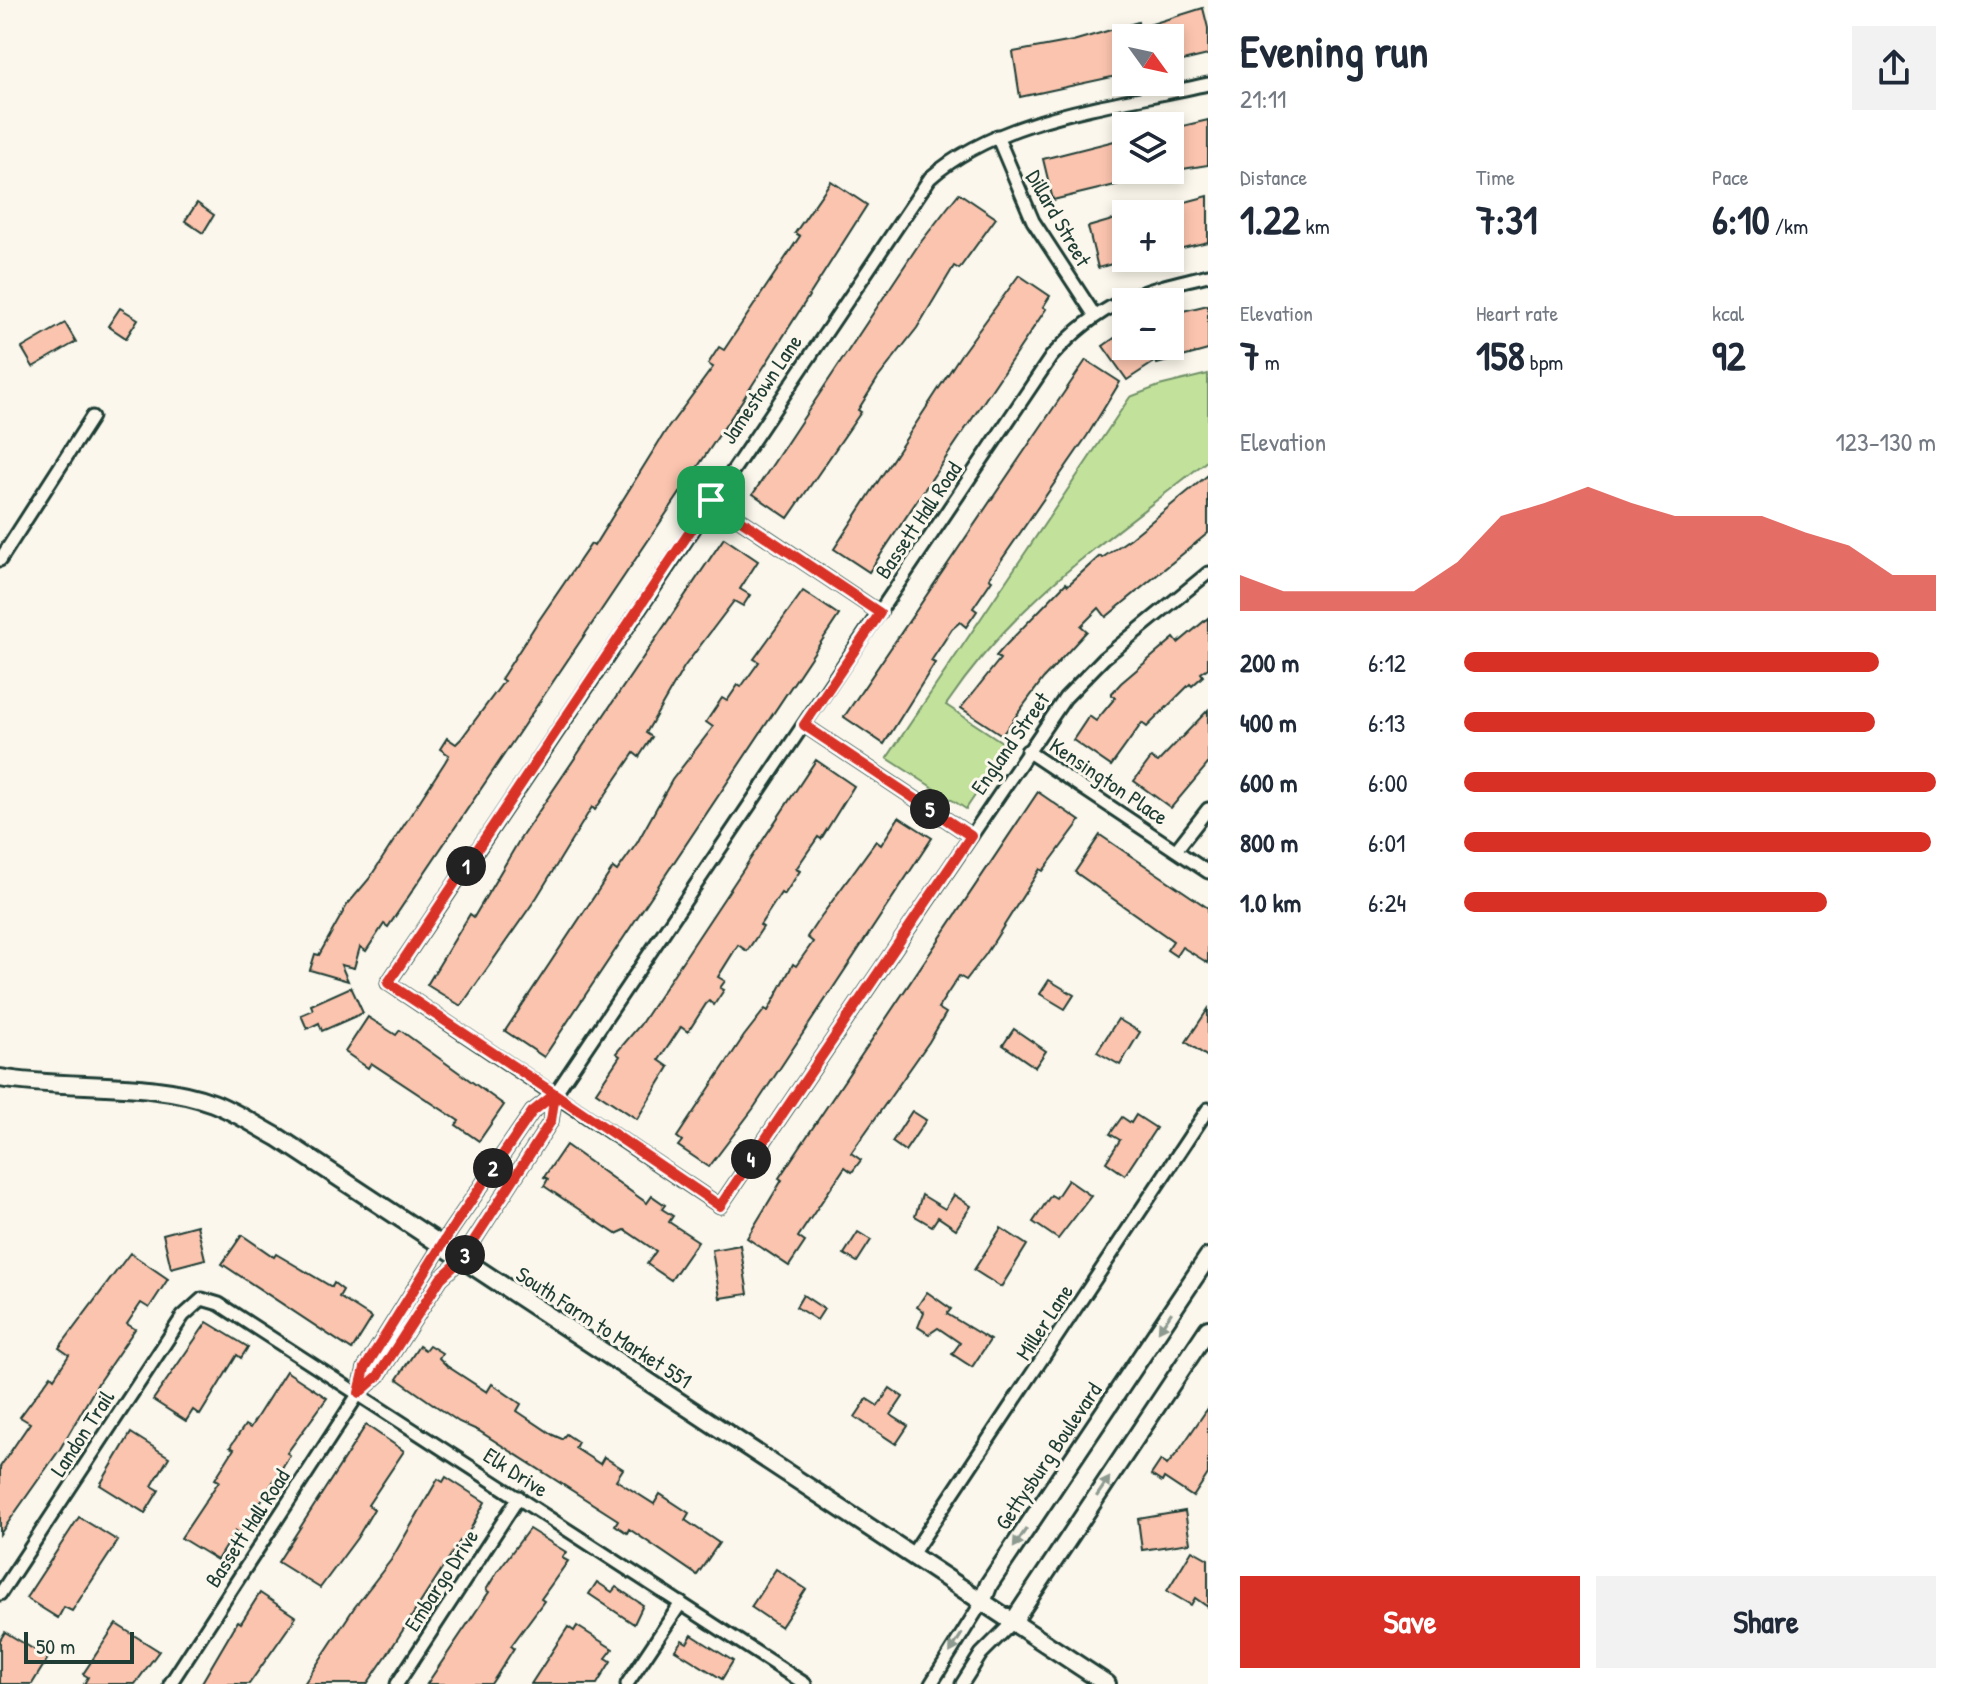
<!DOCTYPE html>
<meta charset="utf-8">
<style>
:root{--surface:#fff;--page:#f2f2f3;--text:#1f2937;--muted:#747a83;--accent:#d93025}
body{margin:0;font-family:"Patrick Hand",sans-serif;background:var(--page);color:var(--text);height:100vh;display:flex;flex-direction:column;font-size:30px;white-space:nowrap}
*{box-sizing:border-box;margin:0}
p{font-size:26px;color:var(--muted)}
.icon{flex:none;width:44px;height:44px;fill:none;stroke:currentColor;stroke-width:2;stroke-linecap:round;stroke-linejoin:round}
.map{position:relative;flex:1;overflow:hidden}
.drawer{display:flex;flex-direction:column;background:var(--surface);width:760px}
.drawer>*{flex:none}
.needle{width:52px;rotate:123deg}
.buttons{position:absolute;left:1112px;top:24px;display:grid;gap:16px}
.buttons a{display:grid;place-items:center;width:72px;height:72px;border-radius:0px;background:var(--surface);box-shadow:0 4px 12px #0003;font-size:40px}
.scale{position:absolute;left:24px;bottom:20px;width:110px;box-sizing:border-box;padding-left:8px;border:4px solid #1f3d34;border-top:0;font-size:22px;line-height:28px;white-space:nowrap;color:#1f3d34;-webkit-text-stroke:6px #fbf7ec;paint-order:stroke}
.pin{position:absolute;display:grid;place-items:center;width:68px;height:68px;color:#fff;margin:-34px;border-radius:16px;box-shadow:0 4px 12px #0006}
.km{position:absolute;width:40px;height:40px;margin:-20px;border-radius:50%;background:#222;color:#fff;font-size:22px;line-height:40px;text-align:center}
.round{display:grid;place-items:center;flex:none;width:84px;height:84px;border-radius:0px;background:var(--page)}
.headline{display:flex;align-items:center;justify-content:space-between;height:136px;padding:0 32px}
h1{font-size:44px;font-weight:700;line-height:60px}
.stats{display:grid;grid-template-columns:repeat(3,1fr);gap:12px;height:136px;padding:8px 32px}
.stats div{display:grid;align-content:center}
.stats b{font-size:40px;font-weight:700}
.stats small{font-size:22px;font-weight:400}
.stats p{font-size:22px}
.chart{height:224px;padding:16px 32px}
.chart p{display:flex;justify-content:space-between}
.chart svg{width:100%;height:144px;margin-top:8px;fill:var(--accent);opacity:.7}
.action{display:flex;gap:16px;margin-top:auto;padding:16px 32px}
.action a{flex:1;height:92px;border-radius:0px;background:var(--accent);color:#fff;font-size:32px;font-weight:700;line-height:92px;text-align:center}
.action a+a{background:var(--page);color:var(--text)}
ul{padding:0 32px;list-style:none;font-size:26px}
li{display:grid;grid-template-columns:128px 96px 1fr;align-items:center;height:60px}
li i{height:20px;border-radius:10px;background:var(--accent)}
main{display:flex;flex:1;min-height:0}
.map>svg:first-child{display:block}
.green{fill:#c2e29b;stroke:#709068;stroke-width:2}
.building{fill:#fbc4ae;stroke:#1f3d34;stroke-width:2}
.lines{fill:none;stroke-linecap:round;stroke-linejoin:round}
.street-casing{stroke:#1f3d34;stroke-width:17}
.secondary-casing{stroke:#1f3d34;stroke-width:22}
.street{stroke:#fbf7ec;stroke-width:11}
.secondary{stroke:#fbf7ec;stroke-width:16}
.oneway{fill:#8d9a90}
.route-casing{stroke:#fff;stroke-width:16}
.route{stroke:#d93025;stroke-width:10}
.labels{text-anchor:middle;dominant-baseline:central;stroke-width:6;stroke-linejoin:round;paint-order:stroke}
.street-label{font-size:22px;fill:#1f3d34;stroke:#fbf7ec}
</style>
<main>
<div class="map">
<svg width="1208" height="1684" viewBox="0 0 1208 1684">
<rect width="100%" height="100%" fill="#fbf7ec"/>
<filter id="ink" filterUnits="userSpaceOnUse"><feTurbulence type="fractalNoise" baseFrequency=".0125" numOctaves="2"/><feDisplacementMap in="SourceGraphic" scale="16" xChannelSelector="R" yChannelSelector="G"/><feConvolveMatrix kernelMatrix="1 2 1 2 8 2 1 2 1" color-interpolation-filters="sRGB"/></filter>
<g filter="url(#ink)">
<!-- green -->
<path class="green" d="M1208 374V460C1107 541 1021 594 946 705L1008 746 966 809 887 758 1130 397 1159 386Z"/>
<!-- building -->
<g class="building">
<path d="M1203 8 1208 28V55L1170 64V38H1126V74L1020 97 1013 52 1073 41 1138 22 1139 28Z"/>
<path d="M1208 120V165L1170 171V129Z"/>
<path d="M1126 138V170H1161V174L1053 200 1043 159Z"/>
<path d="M831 181 867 205 744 398 388 927 384 924 366 951 360 947 354 968 341 965 348 981 310 970 315 954 319 955 347 905 369 879 445 762 449 755 440 749 447 738 456 744 461 739 504 681 501 679 537 623 591 544 594 546 665 432 713 367 708 364 719 347 724 350 800 236 795 233Z"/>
<path d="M959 193 996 218 959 269 954 266 917 328 878 378 858 410 861 412 788 518 753 494 917 247Z"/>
<path d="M1208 196V242L1170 251V206Z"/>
<path d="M197 203 214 215 203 233 185 221Z"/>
<path d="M1126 216V260L1098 268 1088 227Z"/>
<path d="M1019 275 1050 296 1043 307 1046 309 869 572 834 549 960 356Z"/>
<path d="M1208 305V350L1157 364 1156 361 1127 380 1103 346 1126 330V346H1170V314Z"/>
<path d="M120 308 138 319 126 338 108 326Z"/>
<path d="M65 323 76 342 33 367 22 348Z"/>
<path d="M1086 360 1120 382 1087 436 989 578 992 580 973 608 977 611 966 627 960 622 952 629 931 661 935 663 884 744 844 717Z"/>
<path d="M1208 475V533L1106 617 1099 608 1081 626 1087 631 1043 679 1002 735 961 708 1000 659 996 656 1004 647 1066 583 1068 585 1100 556 1102 558 1131 538Z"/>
<path d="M724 538 758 561 740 589 750 595 743 606 734 601 684 667 646 733 652 737 639 757 634 753 595 810 592 807 537 897 461 1006 427 985 470 914 474 917 520 839Z"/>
<path d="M803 591 839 615 544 1057 505 1031 613 868 617 871 637 843 672 780 713 727 706 722 722 698 727 701 738 685 741 687 759 662 754 659Z"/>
<path d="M1208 618V668L1201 673 1203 676 1192 686 1190 684 1147 727 1142 723 1111 766 1073 740 1089 716 1096 721 1115 698 1111 694 1121 683 1174 638 1178 643Z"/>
<path d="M1208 710V764L1171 808 1134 781 1151 758 1158 762Z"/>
<path d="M816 760 854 786 821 839 818 837 796 869 800 871 784 895 781 893 760 925 763 927 747 951 738 945 718 977 725 981 720 988 724 990 714 1005 709 1001 706 1004 688 1032 681 1027 659 1060 669 1067 637 1119 596 1092 620 1056 616 1053 640 1025Z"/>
<path d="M1038 792 1080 821 1043 871 1040 869 986 954 966 980 959 976 938 1008 946 1013 929 1042 851 1153 861 1160 852 1172 845 1167 798 1237 805 1242 789 1266 747 1238 782 1180 779 1178Z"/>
<path d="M899 817 932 838 753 1109 709 1167 678 1146 682 1141 677 1137 744 1036 765 1009 768 1011 793 964 796 966 813 942 807 937 817 922 876 841 881 845Z"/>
<path d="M1100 835 1208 908V963L1182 947 1176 956 1167 950 1173 941 1075 872Z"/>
<path d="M1049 980 1074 995 1065 1009 1040 994Z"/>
<path d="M351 987 363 1013 322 1031 319 1023 307 1029 301 1015 313 1010 311 1005Z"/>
<path d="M1208 1009V1057L1186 1042Z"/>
<path d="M368 1017 396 1035 400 1030 504 1105 479 1141 456 1125 459 1121 371 1063 368 1068 345 1052Z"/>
<path d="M1118 1019 1140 1032 1120 1065 1097 1052Z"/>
<path d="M1014 1029 1046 1051 1035 1067 1003 1045Z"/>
<path d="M912 1111 926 1120 905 1151 892 1142Z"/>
<path d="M1136 1115 1156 1128 1125 1175 1106 1162 1120 1140 1110 1134 1122 1117 1131 1123Z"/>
<path d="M566 1145 647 1203 652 1196 665 1205 662 1209 673 1216 669 1222 698 1241 671 1280 647 1264 656 1251 625 1230 616 1234 544 1186 548 1179 544 1177Z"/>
<path d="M1068 1180 1091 1196 1058 1239 1033 1222 1051 1195 1056 1198Z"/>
<path d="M922 1195 945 1209 954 1195 971 1206 956 1229 938 1217 932 1226 915 1216Z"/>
<path d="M197 1225 205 1259 171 1268 163 1234Z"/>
<path d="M1001 1228 1027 1245 1001 1287 974 1270Z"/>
<path d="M858 1232 871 1240 857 1262 844 1254Z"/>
<path d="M242 1235 274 1257 276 1254 332 1287 334 1283 343 1290 339 1297 372 1318 352 1350 222 1264Z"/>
<path d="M740 1245 748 1294 720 1298 712 1250Z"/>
<path d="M130 1253 168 1279 149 1308 141 1303 127 1324 135 1329 100 1380 60 1449 0 1534V1467L30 1423 20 1417 51 1375 54 1378 69 1355 59 1348Z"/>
<path d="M927 1292 951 1309 947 1314 990 1340 972 1367 952 1354 960 1343 938 1328 929 1334 918 1327 924 1312 917 1307Z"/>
<path d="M803 1295 824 1309 817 1320 796 1307Z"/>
<path d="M207 1322 248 1347 241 1358 237 1355 200 1415 193 1410 186 1421 153 1400Z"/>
<path d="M429 1345 442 1353 439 1358 447 1366 487 1392 492 1384 521 1404 517 1411 553 1435 562 1439 566 1434 578 1442 575 1448 600 1464 604 1457 623 1469 616 1480 654 1504 660 1494 689 1513 685 1520 719 1543 697 1575 629 1529 627 1533 615 1525 618 1520 479 1431 459 1422 397 1379 419 1346 425 1350Z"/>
<path d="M286 1371 327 1398 287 1453 290 1455 258 1506 240 1534 235 1531 217 1560 181 1538 219 1481 215 1479 234 1449 230 1447 245 1425 250 1428Z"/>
<path d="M890 1388 903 1397 891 1415 908 1426 896 1444 855 1417 867 1399 878 1406Z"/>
<path d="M1208 1408V1474L1193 1497 1164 1478 1162 1482 1151 1475 1161 1460 1167 1465 1178 1452Z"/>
<path d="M366 1425 404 1451 368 1505 374 1509 357 1538 320 1588 278 1562Z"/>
<path d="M131 1433 169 1457 152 1486 159 1490 145 1513 100 1485Z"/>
<path d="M446 1477 485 1502 463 1543 460 1541 387 1655 367 1684H304L354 1608 391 1560 438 1479 443 1482Z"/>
<path d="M1185 1511 1190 1543 1142 1550 1138 1519Z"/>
<path d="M79 1517 118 1541 72 1611 64 1607 58 1618 26 1598Z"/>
<path d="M529 1529 566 1552 562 1558 568 1561 541 1599 544 1601 511 1646 514 1648 497 1675 491 1684H427L489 1592 486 1590 497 1572Z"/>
<path d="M1192 1550 1208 1559V1607L1195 1598 1191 1605 1167 1591Z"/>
<path d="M776 1569 806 1589 781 1627 751 1607Z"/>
<path d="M597 1582 612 1592 616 1587 643 1605 634 1624 589 1594Z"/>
<path d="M260 1593 296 1617 249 1684H201L238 1621 241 1623Z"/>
<path d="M116 1624 159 1651 135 1684H84L88 1677 83 1674Z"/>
<path d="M577 1626 613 1649 606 1658 611 1661 597 1684H531L568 1627 574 1631Z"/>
<path d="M5 1632 48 1658 32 1684H0V1640Z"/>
<path d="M692 1635 733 1661 722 1679 675 1650 682 1640 687 1643Z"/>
</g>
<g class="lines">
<!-- street casing -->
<g class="street-casing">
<g id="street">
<path d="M1208 84C1117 105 1002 115 930 178L388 983 720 1206 1065 698 1104 658 1208 573"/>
<path d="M997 136 1033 221 1095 316"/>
<path d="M711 500 880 613"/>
<path d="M0 560 92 417"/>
<path d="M804 725 971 836"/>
<path d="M1027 751 1208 872"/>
<path d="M1176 850 1208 809"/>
<path d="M359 1393 365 1368 451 1230 532 1112 555 1094 1051 357C1101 301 1137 292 1208 275"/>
<path d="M911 1556 1208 1109"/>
<path d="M0 1594 183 1316 202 1299 219 1304 805 1684"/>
<path d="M170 1684 359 1393 378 1376 441 1278 462 1259 551 1121 555 1094"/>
<path d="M397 1684 519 1497"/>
<path d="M627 1684 681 1603"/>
<path d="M931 1684 982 1602"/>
<path d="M962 1684 981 1654 1013 1622"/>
</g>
</g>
<!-- secondary casing -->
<g class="secondary-casing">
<g id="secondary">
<path d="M0 1078C68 1090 149 1079 213 1103 236 1112 257 1126 279 1138L1107 1684"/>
<path d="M982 1602 989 1584 1208 1257"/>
<path d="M1013 1622 1208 1329"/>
</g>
</g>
<!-- street -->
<use href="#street" class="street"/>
<!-- secondary -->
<use href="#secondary" class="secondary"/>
</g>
<!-- one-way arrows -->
<defs><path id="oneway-solid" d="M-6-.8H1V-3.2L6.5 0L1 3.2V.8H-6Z" transform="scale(2)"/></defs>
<g class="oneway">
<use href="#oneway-solid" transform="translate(1165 1322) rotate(124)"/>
<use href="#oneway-solid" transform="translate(1103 1487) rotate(-56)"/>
<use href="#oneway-solid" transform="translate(1020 1538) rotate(124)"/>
<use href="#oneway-solid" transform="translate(956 1643) rotate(122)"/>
</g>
</g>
<g class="lines" filter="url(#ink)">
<!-- route casing -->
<g class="route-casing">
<path id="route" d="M711 500 388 983 555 1094 532 1112 451 1230 365 1368 359 1393 378 1376 441 1278 462 1259 551 1121 555 1094 720 1206 971 836 804 725 880 613 711 500"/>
</g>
<!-- route -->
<use href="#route" class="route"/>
</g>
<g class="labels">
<!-- street labels -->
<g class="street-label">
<text transform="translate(1059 218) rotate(60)">Dillard Street</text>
<text transform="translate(761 389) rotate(-56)">Jamestown Lane</text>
<text transform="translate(918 520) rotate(-56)">Bassett Hall Road</text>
<text transform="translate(1010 743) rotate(-55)">England Street</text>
<text transform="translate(1109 781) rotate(34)">Kensington Place</text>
<text transform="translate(1044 1322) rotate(-57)">Miller Lane</text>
<text transform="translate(604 1327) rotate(33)">South Farm to Market 551</text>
<text transform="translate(82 1433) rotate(-57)">Landon Trail</text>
<text transform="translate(1048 1456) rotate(-56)">Gettysburg Boulevard</text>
<text transform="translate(516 1472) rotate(33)">Elk Drive</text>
<text transform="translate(247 1528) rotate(-57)">Bassett Hall Road</text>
<text transform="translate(441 1580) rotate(-57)">Embargo Drive</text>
</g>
</g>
</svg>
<div class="buttons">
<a><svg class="needle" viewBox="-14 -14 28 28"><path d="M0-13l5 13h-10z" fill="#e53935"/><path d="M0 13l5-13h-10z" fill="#747a83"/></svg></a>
<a><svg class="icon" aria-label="layers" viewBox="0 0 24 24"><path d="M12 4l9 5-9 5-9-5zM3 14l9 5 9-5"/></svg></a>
<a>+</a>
<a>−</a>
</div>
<div class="scale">50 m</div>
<div class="pin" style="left:711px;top:500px;background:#1e9e55"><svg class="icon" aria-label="arrive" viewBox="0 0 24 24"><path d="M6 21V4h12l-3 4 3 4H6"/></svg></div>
<b class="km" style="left:466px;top:866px">1</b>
<b class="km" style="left:493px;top:1168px">2</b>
<b class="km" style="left:465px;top:1255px">3</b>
<b class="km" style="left:751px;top:1159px">4</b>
<b class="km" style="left:930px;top:809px">5</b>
</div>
<section class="drawer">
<div class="headline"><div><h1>Evening run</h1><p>21:11</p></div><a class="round"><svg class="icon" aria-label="share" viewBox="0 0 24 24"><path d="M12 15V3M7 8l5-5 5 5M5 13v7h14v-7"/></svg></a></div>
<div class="stats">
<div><p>Distance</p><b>1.22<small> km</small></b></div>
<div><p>Time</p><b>7:31</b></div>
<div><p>Pace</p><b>6:10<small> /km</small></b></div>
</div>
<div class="stats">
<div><p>Elevation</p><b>7<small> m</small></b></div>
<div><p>Heart rate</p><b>158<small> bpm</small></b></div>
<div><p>kcal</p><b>92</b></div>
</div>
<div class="chart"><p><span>Elevation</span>123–130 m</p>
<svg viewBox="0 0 160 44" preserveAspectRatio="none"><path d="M0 44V33L10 38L20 38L30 38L40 38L50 29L60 15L70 11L80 6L90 11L100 15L110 15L120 15L130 20L140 24L150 33L160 33V44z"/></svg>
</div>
<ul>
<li><b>200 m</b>6:12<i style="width:88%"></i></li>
<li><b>400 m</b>6:13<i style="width:87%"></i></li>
<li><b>600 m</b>6:00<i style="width:100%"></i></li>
<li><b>800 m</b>6:01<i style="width:99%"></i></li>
<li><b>1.0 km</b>6:24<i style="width:77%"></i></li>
</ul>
<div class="action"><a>Save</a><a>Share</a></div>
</section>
</main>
